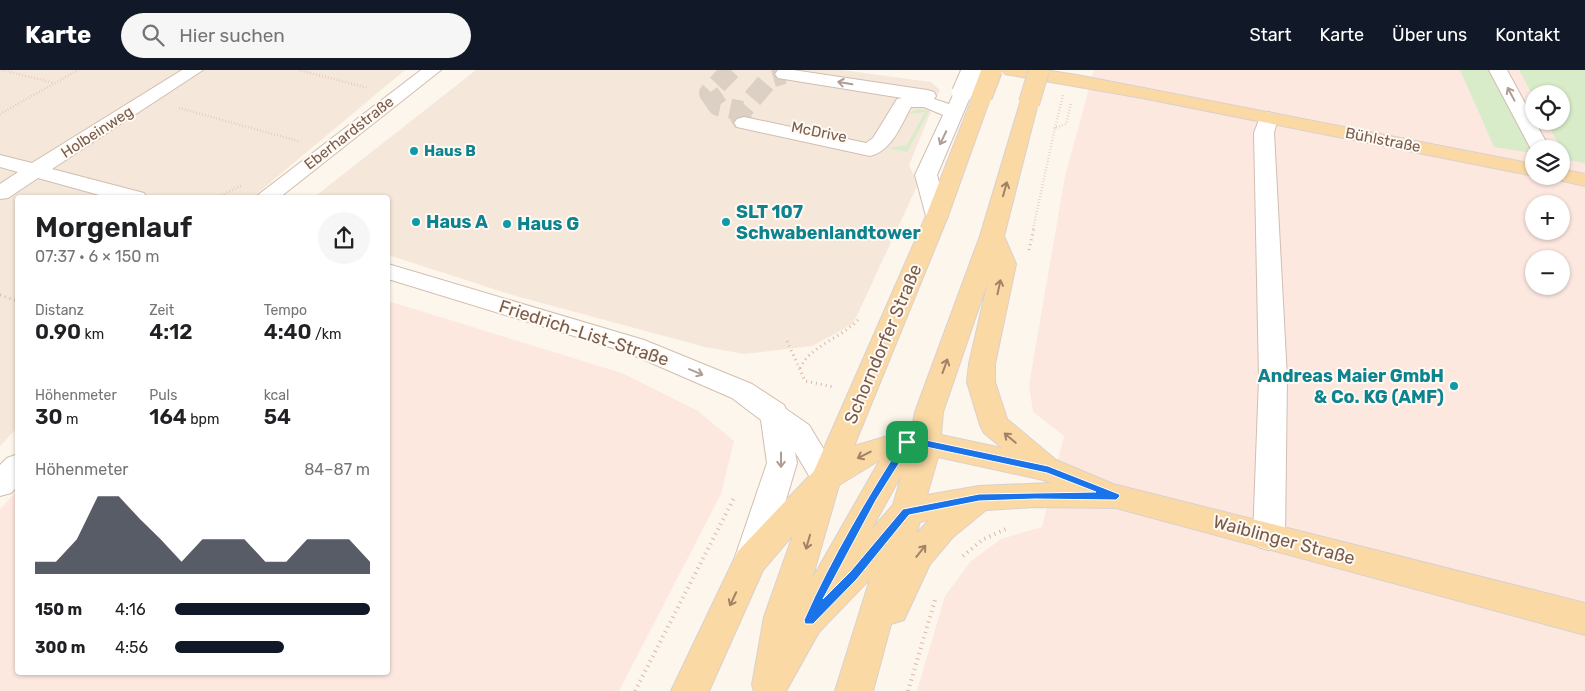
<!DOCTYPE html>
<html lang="de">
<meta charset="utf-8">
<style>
:root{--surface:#fff;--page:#f6f6f6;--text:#202124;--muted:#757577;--accent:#111827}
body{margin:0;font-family:Rubik,sans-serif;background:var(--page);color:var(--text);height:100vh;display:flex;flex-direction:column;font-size:19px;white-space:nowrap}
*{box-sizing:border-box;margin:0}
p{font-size:16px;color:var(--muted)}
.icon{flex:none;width:28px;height:28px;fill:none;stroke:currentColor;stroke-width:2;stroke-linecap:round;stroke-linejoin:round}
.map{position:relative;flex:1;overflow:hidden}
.sheet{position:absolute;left:15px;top:125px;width:375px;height:480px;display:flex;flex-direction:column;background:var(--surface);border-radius:5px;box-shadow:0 1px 4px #0004}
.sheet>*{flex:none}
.buttons{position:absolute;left:1525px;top:15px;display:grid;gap:10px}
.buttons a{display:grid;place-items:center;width:45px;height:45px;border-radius:50%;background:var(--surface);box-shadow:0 1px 4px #0004;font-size:25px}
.pin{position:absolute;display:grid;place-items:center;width:42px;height:42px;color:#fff;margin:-21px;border-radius:10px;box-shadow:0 2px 8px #0006}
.round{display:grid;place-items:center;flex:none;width:52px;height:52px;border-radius:26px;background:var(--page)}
.headline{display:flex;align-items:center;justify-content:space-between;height:85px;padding:0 20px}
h1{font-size:28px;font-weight:600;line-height:38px}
.figures{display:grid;grid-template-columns:repeat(3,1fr);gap:8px;height:85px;padding:5px 20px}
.figures div{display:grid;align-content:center}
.figures b{font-size:21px;font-weight:600}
.figures small{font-size:14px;font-weight:400}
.figures p{font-size:14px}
.chart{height:140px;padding:10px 20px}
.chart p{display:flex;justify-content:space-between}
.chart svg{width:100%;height:90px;margin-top:5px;fill:var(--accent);opacity:.7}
ul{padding:0 20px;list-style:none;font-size:16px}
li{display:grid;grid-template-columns:80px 60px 1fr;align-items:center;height:38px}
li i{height:12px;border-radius:6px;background:var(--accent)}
header{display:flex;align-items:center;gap:30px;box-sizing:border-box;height:70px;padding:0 25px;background:var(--accent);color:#fff}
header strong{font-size:24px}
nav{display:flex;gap:28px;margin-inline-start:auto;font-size:18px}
.search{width:350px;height:45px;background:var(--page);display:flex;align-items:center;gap:12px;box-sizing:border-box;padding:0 18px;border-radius:28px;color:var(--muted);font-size:19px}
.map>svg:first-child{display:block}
.residential{fill:#f5e8da}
.commercial{fill:#fde8e0;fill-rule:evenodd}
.green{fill:#d8ecc9}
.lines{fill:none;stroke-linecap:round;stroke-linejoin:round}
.minor-tunnel{stroke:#dcd0c4;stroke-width:20;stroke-dasharray:20 10;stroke-linecap:butt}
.minor-casing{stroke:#d1beb0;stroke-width:2}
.major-casing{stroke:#dad1cd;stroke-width:2}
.path-far2{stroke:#d9b8a5;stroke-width:2.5;stroke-dasharray:0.5 2.5;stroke-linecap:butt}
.path-far1{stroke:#d9b8a5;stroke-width:3;stroke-dasharray:1 4;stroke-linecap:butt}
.path{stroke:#d9b8a5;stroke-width:4;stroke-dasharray:1 4.5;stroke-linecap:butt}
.minor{fill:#fff;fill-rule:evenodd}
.major{fill:#fbd9a5;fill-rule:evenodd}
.minor-bridge-casing{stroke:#d1beb0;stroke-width:22;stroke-linecap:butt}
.major-bridge-casing{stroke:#dad1cd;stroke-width:22;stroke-linecap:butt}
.path-bridge{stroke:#d9b8a5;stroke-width:2.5;stroke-dasharray:0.5 2.5;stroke-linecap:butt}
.minor-bridge{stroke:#fff;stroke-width:20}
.major-bridge{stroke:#fbd9a5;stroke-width:20}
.oneway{stroke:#af9d94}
.oneway2{stroke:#a18267}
.route{fill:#1a73e8;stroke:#fff;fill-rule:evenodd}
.culture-dot{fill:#0f9aa8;stroke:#fffaf3;stroke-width:2}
.labels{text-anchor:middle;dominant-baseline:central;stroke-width:4;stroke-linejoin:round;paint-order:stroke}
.far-street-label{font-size:15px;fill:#7a5c4d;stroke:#fffaf3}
.far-culture-label{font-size:15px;font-weight:bold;fill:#0d838f;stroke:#fffaf3;text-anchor:start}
.culture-label{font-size:18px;font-weight:bold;fill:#0d838f;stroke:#fffaf3;text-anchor:start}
.street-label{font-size:18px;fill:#7a5c4d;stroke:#fffaf3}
</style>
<header>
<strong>Karte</strong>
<div class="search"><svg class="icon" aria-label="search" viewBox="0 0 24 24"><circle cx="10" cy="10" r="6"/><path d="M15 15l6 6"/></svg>Hier suchen</div>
<nav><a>Start</a><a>Karte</a><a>Über uns</a><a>Kontakt</a></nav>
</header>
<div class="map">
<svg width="1585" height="621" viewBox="0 0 1585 621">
<rect width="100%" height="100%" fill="#fdf6ec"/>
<!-- residential -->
<g class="residential">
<path d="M0 0H405L253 127 18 128 17 358 0 376Z"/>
<path d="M476 0H842L931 12 940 20 909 95 918 114 853 254 812 276 744 284 705 277 512 225 388 185V128H313Z"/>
</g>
<!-- commercial -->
<g class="commercial">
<path d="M1094 0H1585V621H917L945 526 971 491 1001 469 1042 457 1064 366 1033 342 1029 315 1065 106ZM1534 24H1561V51H1534ZM1534 79H1561V106H1534ZM1534 134H1561V161H1534ZM1534 189H1561V216H1534Z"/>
<path d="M388 231 622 303 698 341 734 371 721 424 619 621H0V439L17 421 18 602H388Z"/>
</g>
<!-- green -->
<g class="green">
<path d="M1460 0H1491L1532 83 1494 77Z"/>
<path d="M1519 0H1585V93L1567 90 1546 51H1561V24H1534V28Z"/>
<path d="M918 39 929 41 907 82 887 78 907 75 925 42 907 44Z"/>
</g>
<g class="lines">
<!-- minor-tunnel -->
<g class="minor-tunnel">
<path d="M731 0 709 23 718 36 742 41"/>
<path d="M744 53 740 47 742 41 770 8 784 4"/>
</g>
<!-- minor casing -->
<g class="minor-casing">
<g id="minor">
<path d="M182 0H203L52 99 144 123 147 128H110L38 108 8 128 0 129V114L18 102 0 97V85L32 93Z"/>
<path d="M421 0H441L279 128H254Z"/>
<path d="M778 0H793L927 20 934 22 936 26 934 29 949 34 954 23H968L970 27 937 105 948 146 945 151 937 153 929 151 926 146 915 105 943 45 924 37H911C901 55 892 81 870 86L737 57 734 53 737 49 744 47 866 73 873 68 897 29 902 28 784 9 778 8 775 4Z"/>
<path d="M1489 0H1507L1550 79H1534L1533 83Z"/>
<path d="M1268 42 1275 44 1278 48 1274 63 1287 308 1285 467 1280 477 1269 480 1258 477 1253 467 1259 308 1254 63 1261 44Z"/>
<path d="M388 194 644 270 752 314 784 335 786 339 809 355 841 408 837 416 826 420 815 416 795 382 797 393 768 490 763 500 751 504 739 500 734 490 767 393 761 350 732 328 626 282 388 209Z"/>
<path d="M18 384V416L11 423 0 426V395L7 388Z"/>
</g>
</g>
<!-- major casing -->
<g class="major-casing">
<g id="major">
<path d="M1002 0H1044L1077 5 1534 94V106L1142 28 1011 5 1005 4Z"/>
<path d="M982 20 989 22 991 26 948 146 854 376 898 363 903 356 913 353 915 342 980 166 1020 33 1022 29H1036L1038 33 1004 166 1016 194 995 294V312L1007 349 1056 390 1113 414 1585 533V565L1116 438 1035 437 986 440 953 467 930 494 904 550 891 554 873 621H835L870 509 819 562 786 621H754L752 615 764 547 793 465 763 500 709 621H671L738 481 814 401 926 146 973 26 975 22ZM988 211 969 294 967 312 980 355 984 363 1002 378 941 365 943 342ZM938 387 1043 410 1051 413 979 416 927 425ZM880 390 812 509 839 415ZM902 404 893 435 871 460ZM929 450 916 464 920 452Z"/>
<path d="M1561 99 1585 104V116L1554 109 1551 106H1561Z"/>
</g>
</g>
<!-- path-far2 -->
<g class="path-far2">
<path d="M2 0 54 13"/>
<path d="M299 0 368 18"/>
<path d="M179 38 298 71"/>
<path d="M0 44 78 0"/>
<path d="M216 128 242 115"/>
<path d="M1033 159 1055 58 1066 54 1071 33"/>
</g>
<!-- path-far1 -->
<g class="path-far1">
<path d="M1029 180 1034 158"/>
<path d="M0 225 18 231"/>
<path d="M787 271 805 311 833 317"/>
<path d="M800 298C811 275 842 268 859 249"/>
</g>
<!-- path -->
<g class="path">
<path d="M963 486 982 470 1008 458"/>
<path d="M635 621 734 428"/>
<path d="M908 621 935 530"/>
</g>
<!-- minor -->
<use href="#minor" class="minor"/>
<!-- major -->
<use href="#major" class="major"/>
<!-- minor-bridge casing -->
<g class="minor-bridge-casing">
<path id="minor-bridge" d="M962 23 972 0"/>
</g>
<!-- major-bridge casing -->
<g class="major-bridge-casing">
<g id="major-bridge">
<path d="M982 26 992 0"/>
<path d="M1029 33 1039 0"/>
</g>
</g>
<!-- path-bridge -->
<path class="path-bridge" d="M1055 58 1063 25"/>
<!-- minor-bridge -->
<use href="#minor-bridge" class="minor-bridge"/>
<!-- major-bridge -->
<use href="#major-bridge" class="major-bridge"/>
</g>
<!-- one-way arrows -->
<defs><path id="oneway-shaft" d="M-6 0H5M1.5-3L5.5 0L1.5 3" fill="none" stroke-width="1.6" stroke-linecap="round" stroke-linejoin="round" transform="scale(1.25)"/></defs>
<g class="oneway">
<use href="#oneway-shaft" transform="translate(845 13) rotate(-171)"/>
<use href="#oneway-shaft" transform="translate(1511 24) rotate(-118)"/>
<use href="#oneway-shaft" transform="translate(943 68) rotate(115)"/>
<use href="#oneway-shaft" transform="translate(696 302) rotate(23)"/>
<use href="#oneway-shaft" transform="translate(781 390) rotate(90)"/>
</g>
<g class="oneway2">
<use href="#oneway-shaft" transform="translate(1005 119) rotate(-74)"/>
<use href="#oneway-shaft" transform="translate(999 217) rotate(-78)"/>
<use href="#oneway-shaft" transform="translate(945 296) rotate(-70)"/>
<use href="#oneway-shaft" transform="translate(1010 368) rotate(-140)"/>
<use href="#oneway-shaft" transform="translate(864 385) rotate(153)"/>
<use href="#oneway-shaft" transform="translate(808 472) rotate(106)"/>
<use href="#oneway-shaft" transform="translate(921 481) rotate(-51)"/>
<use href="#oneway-shaft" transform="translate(733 529) rotate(115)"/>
</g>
<!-- route -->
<path class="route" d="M907 369 926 370 1048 396 1119 424 1120 426 1116 430 1035 429 979 431 909 445 857 509 813 554H805L804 550C832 487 867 428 904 370ZM910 376 926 377 1047 403 1096 422 979 424 903 439 850 502 823 529 876 430Z"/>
<!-- markers -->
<g class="culture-dot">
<circle cx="414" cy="81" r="5"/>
<circle cx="416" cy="152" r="5"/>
<circle cx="726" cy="152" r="5"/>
<circle cx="507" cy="154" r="5"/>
<circle cx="1454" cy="316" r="5"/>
</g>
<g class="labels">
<!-- far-street labels -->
<g class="far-street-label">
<text transform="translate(97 62) rotate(-33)">Holbeinweg</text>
<text transform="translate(819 62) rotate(11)">McDrive</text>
<text transform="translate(349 63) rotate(-38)">Eberhardstraße</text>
<text transform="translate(1383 70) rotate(11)">Bühlstraße</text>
</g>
<!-- far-culture labels -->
<g class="far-culture-label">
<text x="424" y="81">Haus B</text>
</g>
<!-- culture labels -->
<g class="culture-label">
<text x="736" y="142">SLT 107<tspan x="736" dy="21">Schwabenlandtower</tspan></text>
<text x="426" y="152">Haus A</text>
<text x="517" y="154">Haus G</text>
<text x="1444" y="306" text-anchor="end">Andreas Maier GmbH<tspan x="1444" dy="21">&amp; Co. KG (AMF)</tspan></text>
</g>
<!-- street labels -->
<g class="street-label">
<text transform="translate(584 263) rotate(18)">Friedrich-List-Straße</text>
<text transform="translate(883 274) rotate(-67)">Schorndorfer Straße</text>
<text transform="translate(1284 470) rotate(15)">Waiblinger Straße</text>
</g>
</g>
</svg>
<div class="buttons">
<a><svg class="icon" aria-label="locate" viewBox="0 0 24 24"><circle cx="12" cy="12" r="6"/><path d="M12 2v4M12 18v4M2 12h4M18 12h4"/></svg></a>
<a><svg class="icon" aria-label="layers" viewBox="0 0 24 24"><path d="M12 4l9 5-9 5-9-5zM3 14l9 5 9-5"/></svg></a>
<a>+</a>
<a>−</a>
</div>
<div class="pin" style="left:907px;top:372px;background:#1e9e55"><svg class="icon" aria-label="arrive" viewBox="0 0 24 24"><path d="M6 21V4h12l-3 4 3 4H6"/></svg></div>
<section class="sheet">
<div class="headline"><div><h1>Morgenlauf</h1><p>07:37 · 6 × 150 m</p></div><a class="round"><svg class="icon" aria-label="share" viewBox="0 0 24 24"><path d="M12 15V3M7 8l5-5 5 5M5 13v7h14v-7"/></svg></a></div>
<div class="figures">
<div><p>Distanz</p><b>0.90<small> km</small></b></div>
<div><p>Zeit</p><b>4:12</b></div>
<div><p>Tempo</p><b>4:40<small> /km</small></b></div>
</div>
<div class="figures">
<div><p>Höhenmeter</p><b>30<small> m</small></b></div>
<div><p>Puls</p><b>164<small> bpm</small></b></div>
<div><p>kcal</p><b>54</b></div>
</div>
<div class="chart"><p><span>Höhenmeter</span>84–87 m</p>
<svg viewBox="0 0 160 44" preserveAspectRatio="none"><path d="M0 44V38L10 38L20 27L30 6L40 6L50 17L60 27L70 38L80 27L90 27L100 27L110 38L120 38L130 27L140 27L150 27L160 38V44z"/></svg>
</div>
<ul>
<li><b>150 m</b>4:16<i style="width:100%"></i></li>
<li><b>300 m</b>4:56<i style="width:56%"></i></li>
</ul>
</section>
</div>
